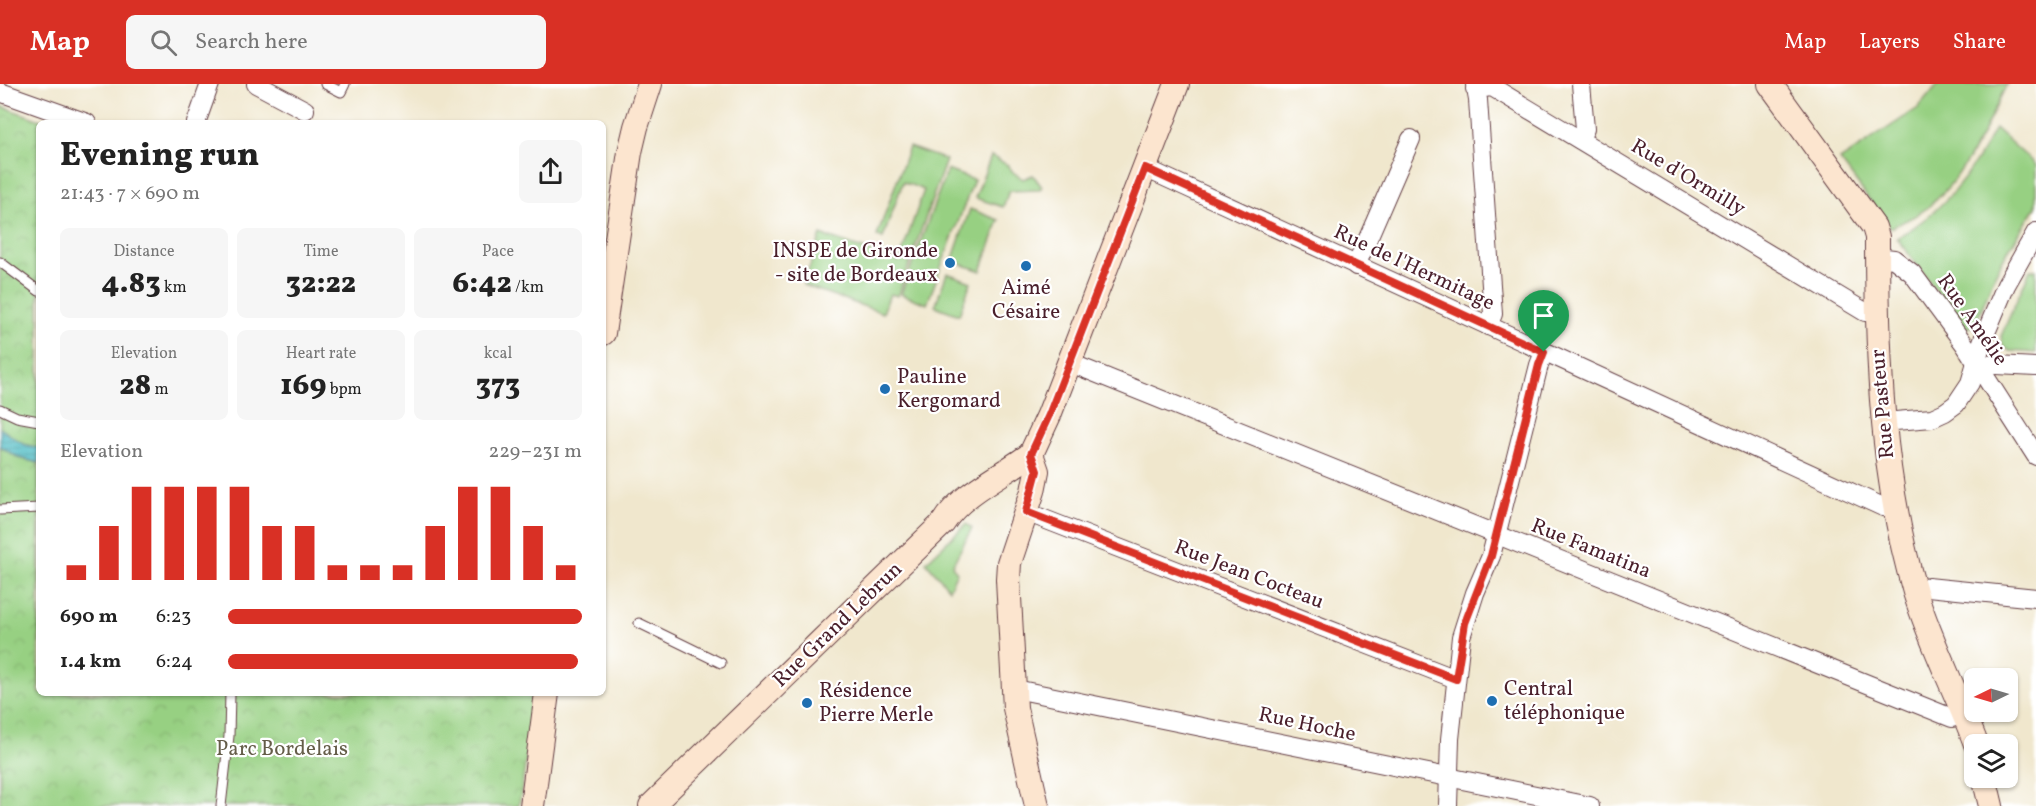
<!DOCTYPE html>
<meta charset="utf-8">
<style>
:root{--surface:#fff;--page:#f6f6f6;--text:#222;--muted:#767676;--accent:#d93025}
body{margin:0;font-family:Vollkorn,serif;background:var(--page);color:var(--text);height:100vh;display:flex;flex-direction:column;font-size:22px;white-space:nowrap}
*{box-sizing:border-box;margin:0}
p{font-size:20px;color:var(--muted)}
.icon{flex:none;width:33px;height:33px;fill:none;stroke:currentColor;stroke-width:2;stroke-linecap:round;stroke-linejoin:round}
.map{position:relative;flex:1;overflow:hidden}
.panel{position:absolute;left:36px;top:36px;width:570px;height:576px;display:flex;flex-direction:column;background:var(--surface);border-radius:9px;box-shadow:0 2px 4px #0004}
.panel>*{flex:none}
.needle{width:39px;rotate:265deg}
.tools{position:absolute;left:1964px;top:584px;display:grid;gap:12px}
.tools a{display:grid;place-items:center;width:54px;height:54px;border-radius:9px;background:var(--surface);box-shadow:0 2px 4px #0004;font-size:30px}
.pin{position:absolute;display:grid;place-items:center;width:51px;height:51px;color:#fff;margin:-62px -26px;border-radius:50% 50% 50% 0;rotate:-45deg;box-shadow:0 0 6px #0007}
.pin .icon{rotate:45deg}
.round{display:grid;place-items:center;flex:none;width:63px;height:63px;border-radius:9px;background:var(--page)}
.head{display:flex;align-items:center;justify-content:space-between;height:102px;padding:0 24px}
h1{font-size:33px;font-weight:800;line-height:45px}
.metrics{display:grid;grid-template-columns:repeat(3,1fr);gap:9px;height:102px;padding:6px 24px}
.metrics div{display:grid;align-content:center;border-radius:9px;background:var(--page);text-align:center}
.metrics b{font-size:30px;font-weight:800}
.metrics small{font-size:16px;font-weight:400}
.metrics p{font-size:16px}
.chart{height:168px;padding:12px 24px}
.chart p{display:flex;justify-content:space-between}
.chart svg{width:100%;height:108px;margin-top:6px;stroke:var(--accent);stroke-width:6}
ul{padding:0 24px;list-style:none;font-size:20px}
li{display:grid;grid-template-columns:96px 72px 1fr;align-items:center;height:45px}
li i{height:15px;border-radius:8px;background:var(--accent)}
header{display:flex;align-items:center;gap:36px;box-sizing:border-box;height:84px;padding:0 30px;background:var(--accent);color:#fff}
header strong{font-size:28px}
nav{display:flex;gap:33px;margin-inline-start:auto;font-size:21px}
.search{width:420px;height:54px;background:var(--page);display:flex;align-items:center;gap:15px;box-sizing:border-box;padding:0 21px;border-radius:9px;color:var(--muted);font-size:22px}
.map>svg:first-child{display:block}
.green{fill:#97d082;stroke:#707856;stroke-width:1.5}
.park{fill:url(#park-crowns);stroke:#707856;stroke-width:1.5}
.water{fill:url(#water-rules);stroke:#4d6e78;stroke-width:1.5}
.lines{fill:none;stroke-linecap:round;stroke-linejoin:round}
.lane-casing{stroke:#633d43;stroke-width:11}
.street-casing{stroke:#633d43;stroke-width:20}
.secondary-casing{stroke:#633d43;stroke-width:26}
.lane{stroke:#fff;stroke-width:9}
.street{stroke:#fff;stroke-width:18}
.secondary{stroke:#fce5cf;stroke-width:24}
.route-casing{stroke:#fff;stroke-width:12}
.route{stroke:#d93025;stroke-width:8}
.poi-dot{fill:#1f6fb2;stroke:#fff;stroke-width:2}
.labels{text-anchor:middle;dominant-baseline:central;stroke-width:4.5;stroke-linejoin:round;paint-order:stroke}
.street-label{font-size:21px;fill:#4a1f2b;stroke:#fff}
.poi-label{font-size:21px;fill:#4a1f2b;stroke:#fff;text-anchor:start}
.park-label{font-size:21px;fill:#655d49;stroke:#fff}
</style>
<header>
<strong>Map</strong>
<div class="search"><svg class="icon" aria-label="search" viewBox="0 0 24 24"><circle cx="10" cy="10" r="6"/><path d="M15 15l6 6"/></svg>Search here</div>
<nav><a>Map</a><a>Layers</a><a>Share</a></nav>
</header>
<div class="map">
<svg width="2036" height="722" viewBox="0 0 2036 722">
<defs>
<pattern id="park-crowns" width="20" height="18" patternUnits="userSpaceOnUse" patternTransform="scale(1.5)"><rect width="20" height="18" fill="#97d082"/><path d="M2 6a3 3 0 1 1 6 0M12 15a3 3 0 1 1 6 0" fill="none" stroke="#84b270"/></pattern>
<pattern id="water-rules" width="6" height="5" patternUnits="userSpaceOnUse" patternTransform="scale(1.5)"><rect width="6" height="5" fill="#50bec6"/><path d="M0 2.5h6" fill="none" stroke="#449aa1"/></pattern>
</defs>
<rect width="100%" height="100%" fill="#fff"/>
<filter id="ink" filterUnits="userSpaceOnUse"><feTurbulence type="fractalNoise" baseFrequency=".0167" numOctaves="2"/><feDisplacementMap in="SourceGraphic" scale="12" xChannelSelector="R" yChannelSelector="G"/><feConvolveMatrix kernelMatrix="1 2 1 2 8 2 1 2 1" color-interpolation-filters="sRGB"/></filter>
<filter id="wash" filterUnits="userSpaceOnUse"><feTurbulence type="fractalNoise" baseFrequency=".008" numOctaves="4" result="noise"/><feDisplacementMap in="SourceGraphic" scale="24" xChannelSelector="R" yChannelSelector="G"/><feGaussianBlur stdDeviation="1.35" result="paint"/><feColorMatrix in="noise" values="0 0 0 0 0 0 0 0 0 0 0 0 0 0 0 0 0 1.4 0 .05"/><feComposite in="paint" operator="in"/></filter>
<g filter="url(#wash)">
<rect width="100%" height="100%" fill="#f0e7cd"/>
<!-- green -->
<g class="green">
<path d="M1938 0H2007C1985 44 1966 92 1927 124 1916 133 1902 138 1890 144L1840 76 1918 24Z"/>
<path d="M1995 44 2036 81V123L2006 170 1995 191 1976 239C1971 244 1967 245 1961 241L1897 154C1944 126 1970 93 1995 44Z"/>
<path d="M909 63 946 76 898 212 890 210 883 229 803 201 821 151 899 177 924 106 903 98 883 154 877 152Z"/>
<path d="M991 72 1008 81 1013 88 1023 95 1033 91 1042 103 1039 106 1009 107 1003 123 975 114Z"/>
<path d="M947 86 974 96 927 220 901 210Z"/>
<path d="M970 125 999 136 981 187 952 177Z"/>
<path d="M2030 186H2036V269L2010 267 2003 262 2001 252Z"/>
<path d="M947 189 971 198 959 231 935 222Z"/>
<path d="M966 440 972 444 952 482 957 488 949 505 926 478Z"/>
</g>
<!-- park -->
<g class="park">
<path d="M0 22 49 39H39V364L23 360 0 344Z"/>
<path d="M0 362 19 374 39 379V609H536L519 722H0Z"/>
</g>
<!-- water -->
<path class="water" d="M0 344 23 360 39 364V379L19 374 0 362Z"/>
</g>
<g filter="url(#ink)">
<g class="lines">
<!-- lane casing -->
<g class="lane-casing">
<g id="lane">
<path d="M325 0 341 8 345 0"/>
<path d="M0 178 39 207"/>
<path d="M0 325 17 333 39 337"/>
<path d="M0 426 39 424"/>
<path d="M639 539 721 579"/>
<path d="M221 722 229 652 230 609"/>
</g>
</g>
<!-- street casing -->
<g class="street-casing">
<g id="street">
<path d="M256 0 305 26"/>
<path d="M1475 0 1478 16 1493 230 1488 242"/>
<path d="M1475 5 1492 3 1865 228H1877"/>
<path d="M0 8 87 39"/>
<path d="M196 39 210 0"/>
<path d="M1579 55 1585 45 1581 0"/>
<path d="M1145 84 1883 423 1895 424"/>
<path d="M1877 173 1894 175 1912 189 1965 261 2036 372"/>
<path d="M1356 182 1411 55"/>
<path d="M1068 278 1952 634 1964 629"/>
<path d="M1977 280 2036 283"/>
<path d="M1883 338 1932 334 1945 328 1956 320 1970 299 1982 258 2006 201 2036 148"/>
<path d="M1026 428 1456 595"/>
<path d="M1915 507 1928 503 2036 514"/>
<path d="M1014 607H1025L1590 722"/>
<path d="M1448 722 1450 655 1461 553 1475 509 1491 472 1539 281 1544 268"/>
</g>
</g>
<!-- secondary casing -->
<g class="secondary-casing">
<g id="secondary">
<path d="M1770 0 1874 143 1877 153C1877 272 1881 392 1915 508 1931 560 1957 609 1976 660"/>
<path d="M603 249 630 68 636 43 650 0"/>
<path d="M1984 693 1991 722"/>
<path d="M532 722 547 609"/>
<path d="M651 722 943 439C962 409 1003 391 1031 370"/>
<path d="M1037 722 1015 624 1008 495 1009 479 1033 407 1037 387 1031 370 1049 331 1177 0"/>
</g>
</g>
<!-- lane -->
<use href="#lane" class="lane"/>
<!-- street -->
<use href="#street" class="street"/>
<!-- secondary -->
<use href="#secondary" class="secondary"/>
</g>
</g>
<g class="lines" filter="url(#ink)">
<!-- route casing -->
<g class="route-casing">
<path id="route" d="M1145 84 1544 268 1539 281 1491 472 1465 539 1456 595 1026 428 1037 387 1031 370 1049 331Z"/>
</g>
<!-- route -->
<use href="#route" class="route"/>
</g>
<!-- markers -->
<g class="poi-dot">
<circle cx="950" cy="179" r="6"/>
<circle cx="1026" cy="182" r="6"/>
<circle cx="885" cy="305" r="6"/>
<circle cx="1492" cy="617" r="6"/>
<circle cx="807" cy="619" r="6"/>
</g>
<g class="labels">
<!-- street labels -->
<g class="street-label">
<text transform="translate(1688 94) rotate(31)">Rue d'Ormilly</text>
<text transform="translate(1414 184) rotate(25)">Rue de l'Hermitage</text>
<text transform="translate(1972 236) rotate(55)">Rue Amélie</text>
<text transform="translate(1883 320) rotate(-95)">Rue Pasteur</text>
<text transform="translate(1591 465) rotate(22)">Rue Famatina</text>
<text transform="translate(1249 491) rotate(21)">Rue Jean Cocteau</text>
<text transform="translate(838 541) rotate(-44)">Rue Grand Lebrun</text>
<text transform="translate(1307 641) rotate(12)">Rue Hoche</text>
</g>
<!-- poi labels -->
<g class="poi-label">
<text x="938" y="167" text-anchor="end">INSPE de Gironde<tspan x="938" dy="24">- site de Bordeaux</tspan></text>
<text x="1026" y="204" text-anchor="middle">Aimé<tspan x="1026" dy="24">Césaire</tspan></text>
<text x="897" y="293">Pauline<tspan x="897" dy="24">Kergomard</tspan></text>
<text x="1504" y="605">Central<tspan x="1504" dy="24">téléphonique</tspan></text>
<text x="819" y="607">Résidence<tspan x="819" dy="24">Pierre Merle</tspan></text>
</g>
<!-- park labels -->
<g class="park-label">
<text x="282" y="665">Parc Bordelais</text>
</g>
</g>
</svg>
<div class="tools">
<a><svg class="needle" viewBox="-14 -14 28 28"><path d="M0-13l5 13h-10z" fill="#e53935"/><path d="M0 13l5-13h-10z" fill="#767676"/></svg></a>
<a><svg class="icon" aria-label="layers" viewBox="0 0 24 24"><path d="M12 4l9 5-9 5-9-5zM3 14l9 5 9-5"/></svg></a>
</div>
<div class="pin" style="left:1544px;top:268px;background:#1e9e55"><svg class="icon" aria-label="arrive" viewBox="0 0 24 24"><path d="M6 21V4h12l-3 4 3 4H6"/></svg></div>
<section class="panel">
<div class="head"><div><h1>Evening run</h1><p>21:43 · 7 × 690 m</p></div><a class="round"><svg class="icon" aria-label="share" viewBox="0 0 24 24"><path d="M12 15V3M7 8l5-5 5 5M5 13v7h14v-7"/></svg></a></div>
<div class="metrics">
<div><p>Distance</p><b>4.83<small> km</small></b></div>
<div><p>Time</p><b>32:22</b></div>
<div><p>Pace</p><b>6:42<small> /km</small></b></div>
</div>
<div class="metrics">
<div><p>Elevation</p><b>28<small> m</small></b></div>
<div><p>Heart rate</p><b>169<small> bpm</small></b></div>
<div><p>kcal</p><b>373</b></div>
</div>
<div class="chart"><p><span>Elevation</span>229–231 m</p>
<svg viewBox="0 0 160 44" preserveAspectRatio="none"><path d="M5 44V38M15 44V22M25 44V6M35 44V6M45 44V6M55 44V6M65 44V22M75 44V22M85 44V38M95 44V38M105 44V38M115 44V22M125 44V6M135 44V6M145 44V22M155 44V38"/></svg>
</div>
<ul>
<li><b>690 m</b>6:23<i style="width:100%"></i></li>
<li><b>1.4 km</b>6:24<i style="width:99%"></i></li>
</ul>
</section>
</div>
